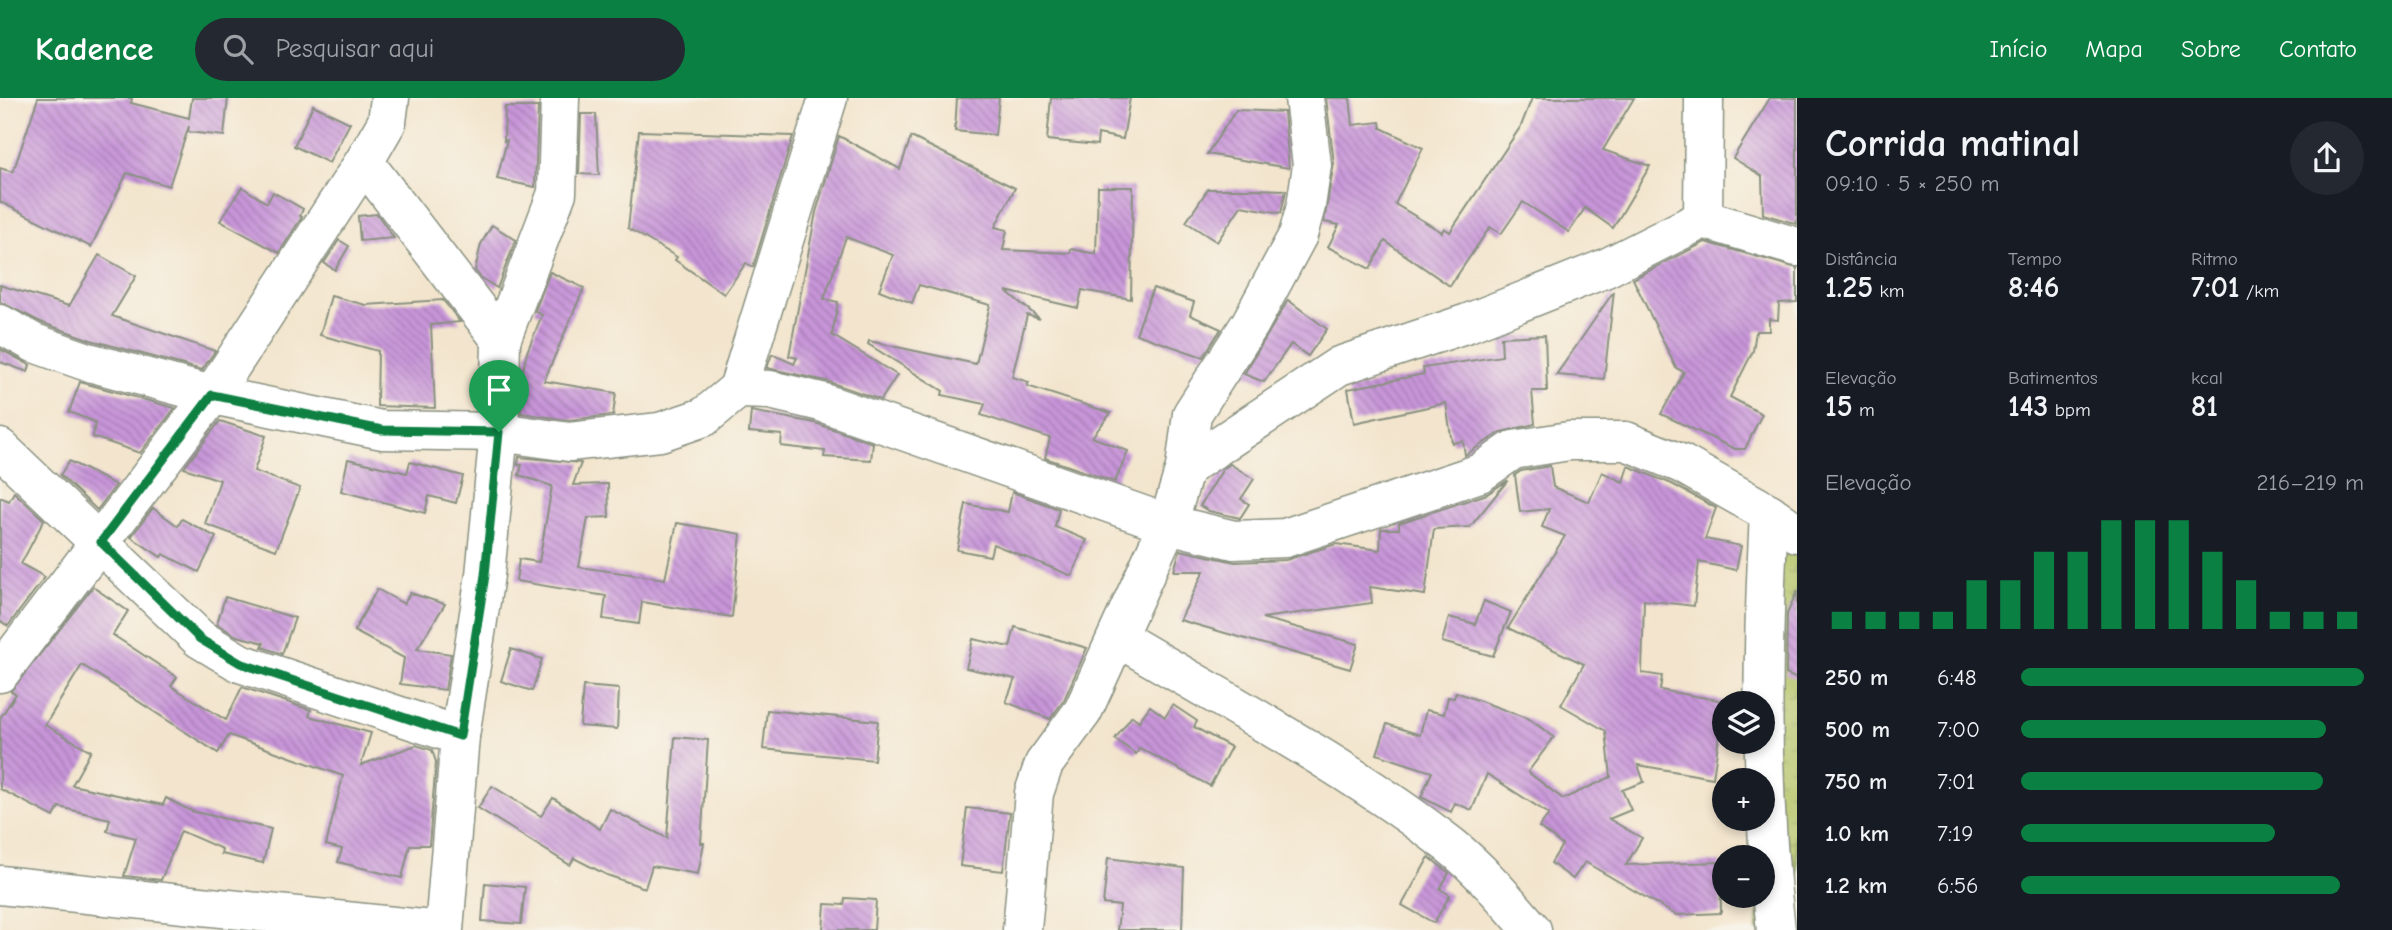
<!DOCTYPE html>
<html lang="pt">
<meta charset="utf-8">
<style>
:root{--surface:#171b24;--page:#242831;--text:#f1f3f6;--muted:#9ea1a6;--accent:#0b8043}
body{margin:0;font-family:"Comic Neue",sans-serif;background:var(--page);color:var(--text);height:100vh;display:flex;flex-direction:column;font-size:26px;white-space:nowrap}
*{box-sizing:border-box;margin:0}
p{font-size:23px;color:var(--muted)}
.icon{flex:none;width:38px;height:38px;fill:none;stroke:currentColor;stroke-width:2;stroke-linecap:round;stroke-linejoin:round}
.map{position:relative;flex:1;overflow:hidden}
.panel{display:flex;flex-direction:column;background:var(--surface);width:595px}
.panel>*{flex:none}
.tools{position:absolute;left:1712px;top:593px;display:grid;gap:14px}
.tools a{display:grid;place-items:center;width:63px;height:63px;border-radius:50%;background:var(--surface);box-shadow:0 4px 10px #0003;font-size:35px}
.pin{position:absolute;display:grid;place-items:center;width:60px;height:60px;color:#fff;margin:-72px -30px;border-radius:50% 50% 50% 0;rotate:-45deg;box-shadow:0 0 7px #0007}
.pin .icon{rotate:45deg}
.round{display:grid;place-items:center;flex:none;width:74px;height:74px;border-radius:37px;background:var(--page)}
.headline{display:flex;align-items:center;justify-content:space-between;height:119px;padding:0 28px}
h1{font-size:38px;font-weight:700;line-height:52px}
.figures{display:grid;grid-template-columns:repeat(3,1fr);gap:10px;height:119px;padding:7px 28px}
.figures div{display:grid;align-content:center}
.figures b{font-size:30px;font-weight:700}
.figures small{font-size:19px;font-weight:400}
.figures p{font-size:19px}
.chart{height:196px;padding:14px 28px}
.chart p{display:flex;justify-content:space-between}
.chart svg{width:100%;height:126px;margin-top:7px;stroke:var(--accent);stroke-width:6}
ul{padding:0 28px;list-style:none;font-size:23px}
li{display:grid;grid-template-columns:112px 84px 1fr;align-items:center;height:52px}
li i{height:18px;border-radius:9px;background:var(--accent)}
header{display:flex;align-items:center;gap:42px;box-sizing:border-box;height:98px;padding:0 35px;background:var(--accent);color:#fff}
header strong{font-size:33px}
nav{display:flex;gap:38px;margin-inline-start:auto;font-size:24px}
.search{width:490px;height:63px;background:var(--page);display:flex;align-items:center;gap:18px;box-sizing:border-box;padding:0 24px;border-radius:38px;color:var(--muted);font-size:26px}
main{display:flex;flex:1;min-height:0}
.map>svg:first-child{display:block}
.wetland{fill:url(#wetland-marsh);stroke:#69804d;stroke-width:2}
.building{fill:url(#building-back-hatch)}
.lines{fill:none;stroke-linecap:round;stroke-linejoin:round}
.minor-casing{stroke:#899180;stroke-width:41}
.minor{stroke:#fff;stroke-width:38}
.route-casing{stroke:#fff;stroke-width:14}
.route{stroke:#0b8043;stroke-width:9}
</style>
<header>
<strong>Kadence</strong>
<div class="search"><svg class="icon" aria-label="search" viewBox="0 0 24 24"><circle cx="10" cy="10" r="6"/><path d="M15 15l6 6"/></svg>Pesquisar aqui</div>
<nav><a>Início</a><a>Mapa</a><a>Sobre</a><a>Contato</a></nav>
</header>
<main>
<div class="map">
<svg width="1797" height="832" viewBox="0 0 1797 832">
<defs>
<pattern id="wetland-marsh" width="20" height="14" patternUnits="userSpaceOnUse" patternTransform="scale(1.75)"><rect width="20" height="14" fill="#b3c366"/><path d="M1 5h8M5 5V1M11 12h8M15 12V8" fill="none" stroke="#91a055"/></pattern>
<pattern id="building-back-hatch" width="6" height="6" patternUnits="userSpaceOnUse" patternTransform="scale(1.75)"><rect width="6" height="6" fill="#c895d9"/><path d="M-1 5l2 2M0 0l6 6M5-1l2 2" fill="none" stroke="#a27bb1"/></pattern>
</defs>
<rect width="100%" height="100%" fill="#f7f3e8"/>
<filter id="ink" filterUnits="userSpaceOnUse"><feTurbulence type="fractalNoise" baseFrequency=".0143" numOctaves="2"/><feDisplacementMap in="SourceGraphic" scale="14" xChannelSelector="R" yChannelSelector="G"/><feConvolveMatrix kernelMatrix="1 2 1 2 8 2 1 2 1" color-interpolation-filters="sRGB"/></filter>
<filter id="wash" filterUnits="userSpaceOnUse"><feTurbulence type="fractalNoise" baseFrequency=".00686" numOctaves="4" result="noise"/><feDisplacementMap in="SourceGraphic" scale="28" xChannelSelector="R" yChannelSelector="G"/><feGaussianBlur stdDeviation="1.57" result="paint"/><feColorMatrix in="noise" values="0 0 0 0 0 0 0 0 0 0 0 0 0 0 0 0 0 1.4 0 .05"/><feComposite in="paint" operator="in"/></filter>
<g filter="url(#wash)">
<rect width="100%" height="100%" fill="#f3e5cd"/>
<!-- wetland -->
<path class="wetland" d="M1780 431 1797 433V832H1757Z"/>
<g id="blocks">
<!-- building -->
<g class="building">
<path d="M38 0H132L131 5 189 20 192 0H228L224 38 188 34 189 28 169 88 127 75 91 149 0 104V70L13 74Z"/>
<path d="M957 0H999L995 37 955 33Z"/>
<path d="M1051 0H1130L1123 41 1098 36 1097 47 1047 42Z"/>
<path d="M1326 0H1350L1353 27 1380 24 1381 30 1423 50 1395 106 1442 134 1444 130 1450 134 1521 28 1532 0H1634L1603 52 1650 68 1613 130 1585 110 1569 134 1523 104 1501 136 1490 129 1450 188 1385 143 1370 171 1328 149 1339 127 1324 124 1334 65Z"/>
<path d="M1770 0H1797V126L1763 116 1762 78 1733 60Z"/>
<path d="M313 7 350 25 329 65 294 48Z"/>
<path d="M505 9H538L535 89 497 81 507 42 504 43Z"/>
<path d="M1236 12 1284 14 1289 70 1207 56Z"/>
<path d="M581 16H596L599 77 579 76Z"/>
<path d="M639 33 793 38 753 169 746 165 724 196 675 162 677 159 628 130Z"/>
<path d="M839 38 900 71 911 39 1015 90 995 129 1007 132 1003 152 1070 155 1071 151 1096 156 1098 89H1133L1131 201 1082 192 1078 210 1006 193 1040 221 1027 217 1012 279 1029 284 1027 288 1111 315 1092 339 1128 353 1115 384 1045 360 1050 340 981 317 985 306 942 297 943 293 868 246 869 243 976 266 990 207 919 187 912 205 879 192 893 157 846 139 824 201 838 204 832 237 897 277 881 302 826 283 767 270 772 256 794 266 797 260 789 258 816 114Z"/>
<path d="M242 89 267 105 273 94 303 111 300 118 302 119 279 155 220 123Z"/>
<path d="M1208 91H1251L1286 92 1281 115 1241 108 1217 144 1186 124Z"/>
<path d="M377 116 394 140 360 143 358 118Z"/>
<path d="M492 127 516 142 497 190 481 180 475 172 481 146Z"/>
<path d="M339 142 349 148 335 172 324 165Z"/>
<path d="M1705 144 1797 170V204L1779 205 1778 222 1769 221V233H1756L1753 253 1730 299 1762 316 1745 351H1735L1661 316 1684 274 1676 270 1633 181Z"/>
<path d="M99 157 136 178 112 218 215 253 202 272 91 242 43 225 0 204V187L69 208Z"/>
<path d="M550 174 584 190 544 283 616 295 613 317 569 322 521 315 522 277 527 254 542 217 535 213Z"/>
<path d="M1153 190 1194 204 1190 217 1221 231 1203 259 1136 236Z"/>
<path d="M1614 193 1604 281 1556 277 1577 247Z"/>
<path d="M331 198 366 207 443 202 460 224 431 227 435 310 377 308 378 253 320 237Z"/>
<path d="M1288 202 1327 231 1308 258 1291 246 1264 284 1244 276Z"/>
<path d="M1545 237 1547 293H1532L1535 326 1501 334 1465 357 1463 343 1452 345 1446 305 1354 325 1348 291 1424 276 1423 270 1502 258 1501 239Z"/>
<path d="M0 251 30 267 28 274 0 264Z"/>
<path d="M80 284 175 310 140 355 93 339 95 324 69 314Z"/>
<path d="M751 313 815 325 873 345 871 362 824 359 825 353 781 348 782 337 749 334Z"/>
<path d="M220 323 266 338 254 373 300 390 276 452 205 426 220 382 184 370Z"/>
<path d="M519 359 581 365 573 387 608 386 609 419 588 420 579 469 665 481 677 425 741 436 732 519 642 504 639 526 603 521 606 498 516 483 519 461 539 464 552 388 519 377 522 367H518Z"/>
<path d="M348 361 407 375 410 364 463 378 456 405 429 398 425 415 341 393Z"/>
<path d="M69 363 116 387 97 412 60 377Z"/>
<path d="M1230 366 1254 381 1241 401 1249 406 1240 420 1209 413 1200 408 1223 371Z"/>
<path d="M1550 368 1553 389 1589 404 1602 374 1623 384 1628 368 1672 386 1716 410 1705 441 1741 448 1736 472 1699 464 1694 508 1644 502 1642 575 1662 578 1660 592 1724 603 1713 680 1638 667 1644 684 1622 692 1631 712 1609 721 1642 740 1626 767 1720 764 1721 815 1676 817 1585 764 1573 781 1551 765 1562 747 1539 729 1549 716 1487 676 1472 712 1455 705 1451 714 1421 699 1432 674 1377 656 1387 626 1420 637 1426 612 1444 616 1448 599 1454 600 1456 594 1529 621 1554 639 1528 674 1563 701 1611 679 1606 633 1561 607 1584 566 1508 530 1565 438 1542 429 1549 411 1520 414 1515 377 1521 373Z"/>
<path d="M1508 382 1470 429 1434 431 1425 497 1370 489 1372 505 1262 520 1358 546 1350 571 1180 522 1204 473H1174L1180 452 1235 464 1286 462 1336 446 1380 452 1381 431H1399V425L1487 396Z"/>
<path d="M14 394 44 422 21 466 45 479 8 528 0 523V399L9 403Z"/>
<path d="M1012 394 1059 411 1055 429 1087 442 1072 478 993 446 990 458 957 452 966 406 1008 414Z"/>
<path d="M153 410 178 428 182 421 216 439 199 474 163 456 161 459 131 439Z"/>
<path d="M93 489 128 513 113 537 177 579 171 588 226 622 242 589 311 612 309 618 371 635 361 667 416 647 432 652 436 664 429 747H410L402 780 338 764 342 751 326 747 343 678 229 637 218 655 82 567 45 627 91 653 72 687 163 707 166 700 191 713 271 731 263 765 221 756 222 751 181 733 161 782 124 778 136 740 107 733 110 721 59 709 54 719 0 691V620L16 596 11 593Z"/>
<path d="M377 491 404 506 410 495 445 506 417 551 451 556 445 592 400 586 404 560 354 533Z"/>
<path d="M1797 493V581L1786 576 1787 516Z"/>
<path d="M225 499 295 520 282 556 262 549 264 545 237 538 217 526Z"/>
<path d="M1484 503 1511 514 1493 558 1442 544 1449 519 1475 526Z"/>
<path d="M1015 529 1087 550 1064 602 1050 621 1006 604 1015 581 966 570 973 541 1010 549Z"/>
<path d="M511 551 542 561 532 593 501 583Z"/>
<path d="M583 588 619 591 617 631 580 628Z"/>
<path d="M1173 607 1197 623 1194 629 1231 649 1210 688 1140 650 1136 656 1115 641 1132 618 1139 623 1150 608 1165 619Z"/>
<path d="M767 612 878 623 874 662 763 651Z"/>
<path d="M675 639 708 642 701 745H704L698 776 652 768 645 790 607 777 574 760 570 767 478 710 492 688 541 718 553 700 600 731 610 711 667 740Z"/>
<path d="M967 710 1010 715 1003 773 960 768Z"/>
<path d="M1429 759 1449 775 1440 791 1450 797 1434 825 1402 807Z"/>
<path d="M1108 760 1184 770 1182 832H1117L1120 808 1103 806Z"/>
<path d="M485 785 525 789 521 826 482 823Z"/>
<path d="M845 800 876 802 874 832H823L825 806 844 807Z"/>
</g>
</g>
</g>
<g filter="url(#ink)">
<use href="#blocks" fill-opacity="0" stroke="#899180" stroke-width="2"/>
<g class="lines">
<!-- minor casing -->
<g class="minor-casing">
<g id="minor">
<path d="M364 64 501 242 499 334 485 477 460 638 444 832"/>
<path d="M1703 121 1704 0"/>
<path d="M0 226 34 245 85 263 212 297 382 332 499 334 569 344 660 334 704 319 738 291 770 292 821 304 1168 426 1234 442 1285 440 1480 375 1513 352 1569 343H1626L1682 366 1769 415 1797 435"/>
<path d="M501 242 557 95 560 0"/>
<path d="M738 291 828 0"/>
<path d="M0 350 200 541 240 565 460 638"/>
<path d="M1185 370 1339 268 1468 225 1606 170 1703 121 1797 149"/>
<path d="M1769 415C1762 555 1759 692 1776 832"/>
<path d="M1117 539C1229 606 1348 668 1451 748 1481 772 1507 803 1532 832"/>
<path d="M0 575 212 297 364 64 387 24 390 0"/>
<path d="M0 787 432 832"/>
<path d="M1022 832 1034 695 1044 666 1083 613 1168 426 1185 370 1192 316 1250 226 1298 137 1306 108 1312 67 1304 0"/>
</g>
</g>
<!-- minor -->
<use href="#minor" class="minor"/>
</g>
</g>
<g class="lines" filter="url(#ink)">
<!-- route casing -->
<g class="route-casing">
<path id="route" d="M212 297 382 332 499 334 485 477 460 638 240 565 200 541 101 444Z"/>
</g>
<!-- route -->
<use href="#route" class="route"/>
</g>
</svg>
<div class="tools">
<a><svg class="icon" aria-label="layers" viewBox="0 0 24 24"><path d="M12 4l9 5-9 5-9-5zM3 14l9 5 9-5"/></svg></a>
<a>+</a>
<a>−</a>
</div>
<div class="pin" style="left:499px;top:334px;background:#1e9e55"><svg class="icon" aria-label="arrive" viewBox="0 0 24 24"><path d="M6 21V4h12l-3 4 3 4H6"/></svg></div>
</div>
<section class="panel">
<div class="headline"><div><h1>Corrida matinal</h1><p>09:10 · 5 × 250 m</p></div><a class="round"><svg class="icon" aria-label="share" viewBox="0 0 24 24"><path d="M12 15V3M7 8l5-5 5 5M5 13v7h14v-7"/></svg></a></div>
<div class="figures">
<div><p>Distância</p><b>1.25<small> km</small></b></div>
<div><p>Tempo</p><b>8:46</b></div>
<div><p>Ritmo</p><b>7:01<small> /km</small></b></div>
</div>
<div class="figures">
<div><p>Elevação</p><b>15<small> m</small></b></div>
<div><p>Batimentos</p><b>143<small> bpm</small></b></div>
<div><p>kcal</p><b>81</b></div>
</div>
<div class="chart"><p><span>Elevação</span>216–219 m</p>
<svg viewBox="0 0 160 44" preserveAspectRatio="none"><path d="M5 44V38M15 44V38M25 44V38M35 44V38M45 44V27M55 44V27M65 44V17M75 44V17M85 44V6M95 44V6M105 44V6M115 44V17M125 44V27M135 44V38M145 44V38M155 44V38"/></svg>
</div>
<ul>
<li><b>250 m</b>6:48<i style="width:100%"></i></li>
<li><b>500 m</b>7:00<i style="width:89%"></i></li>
<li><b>750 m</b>7:01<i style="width:88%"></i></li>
<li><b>1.0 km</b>7:19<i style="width:74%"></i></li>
<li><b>1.2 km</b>6:56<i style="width:93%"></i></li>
</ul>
</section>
</main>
